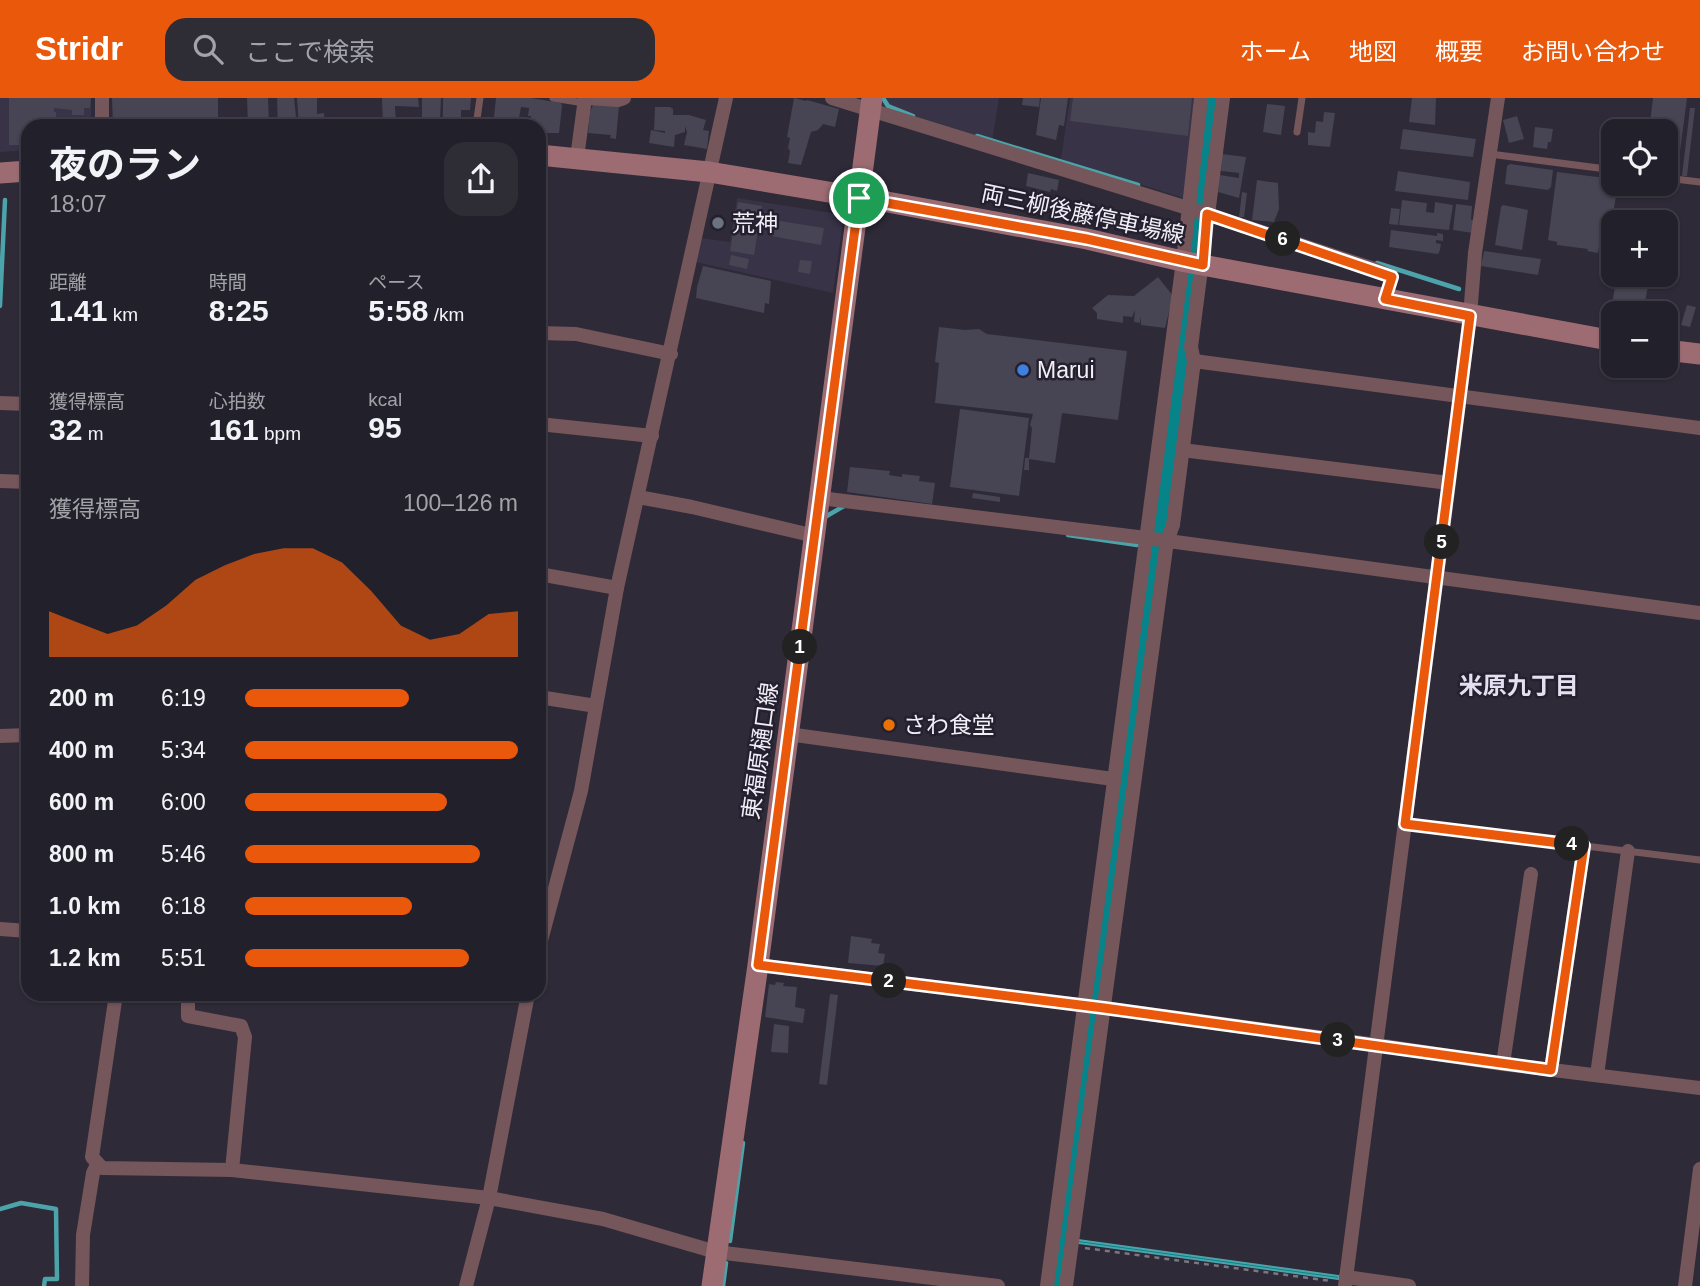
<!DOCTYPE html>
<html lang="ja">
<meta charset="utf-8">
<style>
:root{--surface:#22202a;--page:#2e2d36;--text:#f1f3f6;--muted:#a2a3a8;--line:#3f3e47;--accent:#ea580c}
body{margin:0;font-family:Arial,"Noto Sans JP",sans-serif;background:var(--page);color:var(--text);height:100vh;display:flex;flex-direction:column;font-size:26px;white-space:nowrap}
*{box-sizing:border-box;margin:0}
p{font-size:23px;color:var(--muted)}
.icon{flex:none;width:38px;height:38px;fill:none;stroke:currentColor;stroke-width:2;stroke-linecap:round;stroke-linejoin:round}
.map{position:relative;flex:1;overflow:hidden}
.drawer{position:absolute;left:21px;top:21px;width:525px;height:882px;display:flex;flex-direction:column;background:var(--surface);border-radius:21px;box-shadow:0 2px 5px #0004,0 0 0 2px var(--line)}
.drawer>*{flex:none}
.tools{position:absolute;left:1601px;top:21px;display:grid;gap:14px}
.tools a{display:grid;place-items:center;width:77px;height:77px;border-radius:14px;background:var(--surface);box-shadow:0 2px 5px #0004,0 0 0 2px var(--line);font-size:35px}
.pin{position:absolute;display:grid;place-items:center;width:60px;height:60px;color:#fff;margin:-30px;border:4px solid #fff;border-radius:50%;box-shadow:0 2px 7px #0007}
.km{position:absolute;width:35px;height:35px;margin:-18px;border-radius:50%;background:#222;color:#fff;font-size:19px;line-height:35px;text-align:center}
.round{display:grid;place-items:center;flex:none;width:74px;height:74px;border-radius:21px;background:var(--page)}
.headline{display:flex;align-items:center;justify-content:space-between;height:119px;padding:0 28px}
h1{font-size:38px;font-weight:700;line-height:52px}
.stats{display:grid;grid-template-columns:repeat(3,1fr);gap:10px;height:119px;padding:7px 28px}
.stats div{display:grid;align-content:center}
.stats b{font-size:30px;font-weight:700}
.stats small{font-size:19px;font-weight:400}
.stats p{font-size:19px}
.chart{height:196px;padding:14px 28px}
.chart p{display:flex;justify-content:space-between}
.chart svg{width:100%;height:126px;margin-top:7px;fill:var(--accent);opacity:.7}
ul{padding:0 28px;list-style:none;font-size:23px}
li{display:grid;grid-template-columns:112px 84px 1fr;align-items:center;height:52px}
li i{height:18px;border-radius:9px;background:var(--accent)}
header{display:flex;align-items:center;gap:42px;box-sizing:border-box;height:98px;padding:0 35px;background:var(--accent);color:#fff}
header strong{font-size:33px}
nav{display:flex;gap:38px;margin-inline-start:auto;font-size:24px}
.search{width:490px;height:63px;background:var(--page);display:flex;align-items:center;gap:18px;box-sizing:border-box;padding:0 24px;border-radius:21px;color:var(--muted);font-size:26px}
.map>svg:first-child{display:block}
.built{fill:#383347}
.water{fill:#068489;stroke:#4ca4aa;stroke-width:2}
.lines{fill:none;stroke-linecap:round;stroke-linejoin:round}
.stream{stroke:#4ca4aa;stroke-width:4.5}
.river{stroke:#068489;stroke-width:28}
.building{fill:#474453}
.path{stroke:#7a7682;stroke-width:2.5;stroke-dasharray:5 5;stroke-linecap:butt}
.lane{stroke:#75565a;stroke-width:7}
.street{stroke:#75565a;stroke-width:14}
.secondary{stroke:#9d6c73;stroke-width:21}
.route-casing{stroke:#fff;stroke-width:14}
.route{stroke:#ea580c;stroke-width:9}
.worship-dot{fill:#6b7280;stroke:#24202e;stroke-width:2.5}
.shop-dot{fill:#3f7fe0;stroke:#24202e;stroke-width:2.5}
.food-dot{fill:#e8710a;stroke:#24202e;stroke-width:2.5}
.labels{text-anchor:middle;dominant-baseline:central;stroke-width:5;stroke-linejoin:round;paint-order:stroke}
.street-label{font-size:23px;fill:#f1eef8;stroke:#24202e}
.poi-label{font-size:23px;fill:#f1eef8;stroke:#24202e;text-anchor:start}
.neighbourhood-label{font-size:24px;font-weight:bold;fill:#e4e0f2;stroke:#24202e}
</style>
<header>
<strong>Stridr</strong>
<div class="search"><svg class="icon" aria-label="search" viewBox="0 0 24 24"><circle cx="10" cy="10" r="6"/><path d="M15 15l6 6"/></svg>ここで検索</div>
<nav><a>ホーム</a><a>地図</a><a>概要</a><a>お問い合わせ</a></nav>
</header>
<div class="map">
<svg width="1700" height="1188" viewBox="0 0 1700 1188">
<rect width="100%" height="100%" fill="#2e2a38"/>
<!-- built -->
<g class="built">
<path d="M0 0H91V28H28V52L0 54Z"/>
<path d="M883 0H999L992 44 887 11 882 7Z"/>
<path d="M1070 0H1196L1183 100 1061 61Z"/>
<path d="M737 100 838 116 843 123 833 195 696 164 700 140 730 144Z"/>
</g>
<!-- water -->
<path class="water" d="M1078 1142 1339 1178V1181L1078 1145Z"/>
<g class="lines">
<!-- stream -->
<g class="stream">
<path d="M883 0 888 8 913 18"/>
<path d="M977 38 1138 87"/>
<path d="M1377 165 1459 191"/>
<path d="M0 208 5 102"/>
<path d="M825 419 844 408"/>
<path d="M1068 437 1137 447"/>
<path d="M0 1111 21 1105 56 1111 57 1181H45L44 1188"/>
<path d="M730 1143 743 1045"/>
<path d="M723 1188 726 1165"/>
</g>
<!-- river -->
<path class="river" d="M1058 1188 1212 0"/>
</g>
<!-- building -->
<g class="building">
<path d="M9 0H91L90 10H84V17H72V12L54 10V14H56V28H28V47H9Z"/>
<path d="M112 0H218V28H113Z"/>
<path d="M247 0H268L269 28H248Z"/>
<path d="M277 0H294L297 28H278Z"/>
<path d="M297 0H317V16L324 15 325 28H299Z"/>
<path d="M382 0H418L419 9 395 8 396 28H383Z"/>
<path d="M422 0H441L440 22 422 21Z"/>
<path d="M443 0H471L470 12H461V27L443 26Z"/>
<path d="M496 0H531L561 5 562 8 559 35H539V28H530L531 18H528L529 10 521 9 519 20 514 19 513 28H493Z"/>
<path d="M794 0 806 3 807 2 839 11 835 29 823 26 818 32 811 34 801 67 788 65 790 53 788 50 790 40 787 39Z"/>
<path d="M1023 0H1040L1039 9 1022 7Z"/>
<path d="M1041 0H1068L1064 28 1059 27 1056 42 1036 37Z"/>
<path d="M1073 0H1192L1188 38 1070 23Z"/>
<path d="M1412 0H1436L1435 27 1409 24Z"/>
<path d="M1653 0H1687L1678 69 1675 71 1666 70V33H1649Z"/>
<path d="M1267 6 1285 8 1281 37 1263 34Z"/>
<path d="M593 7 619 8 616 41 610 40 611 37 588 35 590 14Z"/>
<path d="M655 9H670L673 11V17H689L706 22 703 32 709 33 707 51 684 47 687 34 685 28V34L675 37 674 49 649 45 651 32 665 35V33L654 32Z"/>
<path d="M1690 10H1695L1687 78H1682Z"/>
<path d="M1324 14 1335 15 1330 49 1308 47V34L1315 35 1316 23 1323 24Z"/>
<path d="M1517 18 1524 41 1509 45 1503 22Z"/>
<path d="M1535 29 1553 31 1551 44H1548L1547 51 1533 49Z"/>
<path d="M1403 31 1476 41 1473 59 1400 51Z"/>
<path d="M1222 56 1246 59 1239 100 1218 94 1220 77 1239 80V75L1221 73Z"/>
<path d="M1510 66 1553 72 1551 89 1548 92 1505 86 1507 68Z"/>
<path d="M1398 73 1470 84 1468 102 1395 93Z"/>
<path d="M1557 74 1614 81V86H1618L1607 152 1599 149 1598 155 1587 153 1588 151 1557 147V144L1548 142Z"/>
<path d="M1028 75 1059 82 1057 93 1051 91 1050 94 1026 88Z"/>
<path d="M1257 82 1278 85 1279 111 1274 124 1252 122Z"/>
<path d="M1242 94 1247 95 1244 119H1239Z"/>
<path d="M1402 102 1427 105 1426 114 1434 115 1435 104 1453 107 1449 132 1399 127Z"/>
<path d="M738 104 762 108 754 157 730 153Z"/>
<path d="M1456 106 1472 108 1471 122H1474L1473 135 1453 132Z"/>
<path d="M1503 107 1528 112 1522 152 1495 147 1501 109Z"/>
<path d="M1391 110 1400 111 1398 127 1389 126Z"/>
<path d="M774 122 824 130 821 147 771 138Z"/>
<path d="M1391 132 1437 138V135L1443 136V143L1436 142V145L1441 146 1440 152 1438 156 1389 149Z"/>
<path d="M1484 153 1541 161 1538 177 1481 168Z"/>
<path d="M731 157 749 161 747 171 729 167Z"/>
<path d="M800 162 812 163 810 176 798 174Z"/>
<path d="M703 168 771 183 769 206 765 205 764 215 696 200 697 189Z"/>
<path d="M1617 177H1650L1643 215H1614V219L1610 218Z"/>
<path d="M1158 179 1173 198 1165 230 1141 227V218L1140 225 1134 224 1135 212 1132 219 1123 218V225L1097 221V215L1092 210 1108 197 1134 198Z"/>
<path d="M1687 207 1696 209 1690 229 1681 227Z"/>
<path d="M939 229 965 232 979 231 987 236 1127 253 1118 322 1062 315 1055 365 1029 361V372H1024L1025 360H1029L1032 330 1030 327 1033 316 935 305 939 265 935 264Z"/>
<path d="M960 311 1029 320 1019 398 950 389Z"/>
<path d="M850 369 890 373 889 377 902 379V376L920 378 919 383 935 385 932 406 847 394Z"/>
<path d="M973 395 1000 399V404L972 400Z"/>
<path d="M851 838 872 841 871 845 880 846 878 855 885 856 883 868 848 865Z"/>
<path d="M776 884 784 885 783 888 797 889 795 909 805 911 803 925 765 919 769 886 775 887Z"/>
<path d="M830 896 838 897 827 987 819 986Z"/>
<path d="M774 926 789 928 788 955 771 954Z"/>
</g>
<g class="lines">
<!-- path -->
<g class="path">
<path d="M1651 268 1658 269"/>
<path d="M1085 1150 1331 1183"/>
</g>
<!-- lane -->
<g class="lane">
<path d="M553 0 584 5"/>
<path d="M476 28 480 0"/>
<path d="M1297 34 1302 0"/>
<path d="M1490 56 1614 72"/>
<path d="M1666 80 1700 84"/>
<path d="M1405 726 1700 762"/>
</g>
<!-- street -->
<g class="street">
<path d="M587 0 618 2 624 0"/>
<path d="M832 0 1207 116 1374 171 1392 179 1385 201"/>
<path d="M102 28V0"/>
<path d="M577 60 585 0"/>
<path d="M539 235 576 236 671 256"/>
<path d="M1194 263 1700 330"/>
<path d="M0 305 28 306"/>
<path d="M539 326 652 338"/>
<path d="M1182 352 1449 385"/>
<path d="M0 383 28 384"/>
<path d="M638 399 692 409 815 438"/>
<path d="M820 400 1146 440 1700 515"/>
<path d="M539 476 617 490"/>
<path d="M539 599 596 608"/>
<path d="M788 636 1113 681"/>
<path d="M0 638 28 637"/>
<path d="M0 831 28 833"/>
<path d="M539 850 581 693 617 490 726 0"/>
<path d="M758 867 1104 910 1377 947 1503 966 1700 990"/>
<path d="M116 896 92 1059 102 1070 232 1072 489 1100 603 1121 716 1154 998 1188"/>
<path d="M188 896V918L241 928 245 939 232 1072"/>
<path d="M1503 966 1531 776"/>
<path d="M1551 972 1584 748"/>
<path d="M1597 977 1628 753"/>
<path d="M1346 1179 1409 1188"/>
<path d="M82 1188 83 1137 93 1075 97 1067"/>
<path d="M466 1188 489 1100 528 896"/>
<path d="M1047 1188 1183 163 1201 0"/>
<path d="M1066 1188 1167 443 1173 427 1194 263 1191 249 1223 0"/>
<path d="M1345 1188 1449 385 1470 218 1475 155 1498 0"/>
<path d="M1685 1188 1700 1071"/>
</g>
<!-- secondary -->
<g class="secondary">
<path d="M539 57 709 74 882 103 1087 141 1186 164 1614 243"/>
<path d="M0 75 28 73"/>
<path d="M1666 252 1700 256"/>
<path d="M712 1188 758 867 872 0"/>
</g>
</g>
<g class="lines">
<!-- route casing -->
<g class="route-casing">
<path id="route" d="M859 100 1087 141 1203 167 1207 116 1392 179 1385 201 1470 218 1405 726 1584 748 1551 972 1104 910 758 867Z"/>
</g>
<!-- route -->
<use href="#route" class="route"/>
</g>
<!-- markers -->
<circle class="worship-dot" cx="718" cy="125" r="7"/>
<circle class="shop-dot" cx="1023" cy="272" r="7"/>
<circle class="food-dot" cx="889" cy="627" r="7"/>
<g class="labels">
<!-- street labels -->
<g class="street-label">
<text transform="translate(1083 116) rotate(12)">両三柳後藤停車場線</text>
<text transform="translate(760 653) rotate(-82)">東福原樋口線</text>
</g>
<!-- poi labels -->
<g class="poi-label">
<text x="732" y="125">荒神</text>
<text x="1037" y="272">Marui</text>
<text x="903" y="627">さわ食堂</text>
</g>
<!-- neighbourhood labels -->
<g class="neighbourhood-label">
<text x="1519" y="587">米原九丁目</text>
</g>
</g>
</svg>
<div class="tools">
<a><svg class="icon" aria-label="locate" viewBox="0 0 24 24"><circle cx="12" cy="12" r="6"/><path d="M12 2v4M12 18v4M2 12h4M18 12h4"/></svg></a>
<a>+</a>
<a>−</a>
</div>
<div class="pin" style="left:859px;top:100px;background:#1e9e55"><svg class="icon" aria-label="arrive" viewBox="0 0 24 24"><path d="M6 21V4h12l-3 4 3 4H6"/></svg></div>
<b class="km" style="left:800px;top:549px">1</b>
<b class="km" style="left:889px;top:883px">2</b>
<b class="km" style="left:1338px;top:942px">3</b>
<b class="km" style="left:1572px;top:746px">4</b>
<b class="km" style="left:1442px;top:444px">5</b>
<b class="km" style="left:1283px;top:141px">6</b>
<section class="drawer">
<div class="headline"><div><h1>夜のラン</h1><p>18:07</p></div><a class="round"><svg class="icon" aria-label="share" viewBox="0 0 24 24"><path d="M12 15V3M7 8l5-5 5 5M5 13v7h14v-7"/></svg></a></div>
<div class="stats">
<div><p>距離</p><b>1.41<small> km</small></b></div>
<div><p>時間</p><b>8:25</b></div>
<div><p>ペース</p><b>5:58<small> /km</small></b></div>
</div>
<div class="stats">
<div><p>獲得標高</p><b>32<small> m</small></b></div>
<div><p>心拍数</p><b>161<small> bpm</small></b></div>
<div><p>kcal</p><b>95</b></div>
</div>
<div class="chart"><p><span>獲得標高</span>100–126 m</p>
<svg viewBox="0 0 160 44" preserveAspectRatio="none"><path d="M0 44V28L10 32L20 36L30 33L40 26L50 17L60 12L70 8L80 6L90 6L100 11L110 21L120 33L130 38L140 36L150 29L160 28V44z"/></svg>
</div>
<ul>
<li><b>200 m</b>6:19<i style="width:60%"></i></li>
<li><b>400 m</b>5:34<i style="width:100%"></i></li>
<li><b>600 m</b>6:00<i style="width:74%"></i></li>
<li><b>800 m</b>5:46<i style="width:86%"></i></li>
<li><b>1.0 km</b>6:18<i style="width:61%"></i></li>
<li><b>1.2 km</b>5:51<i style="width:82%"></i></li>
</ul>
</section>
</div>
